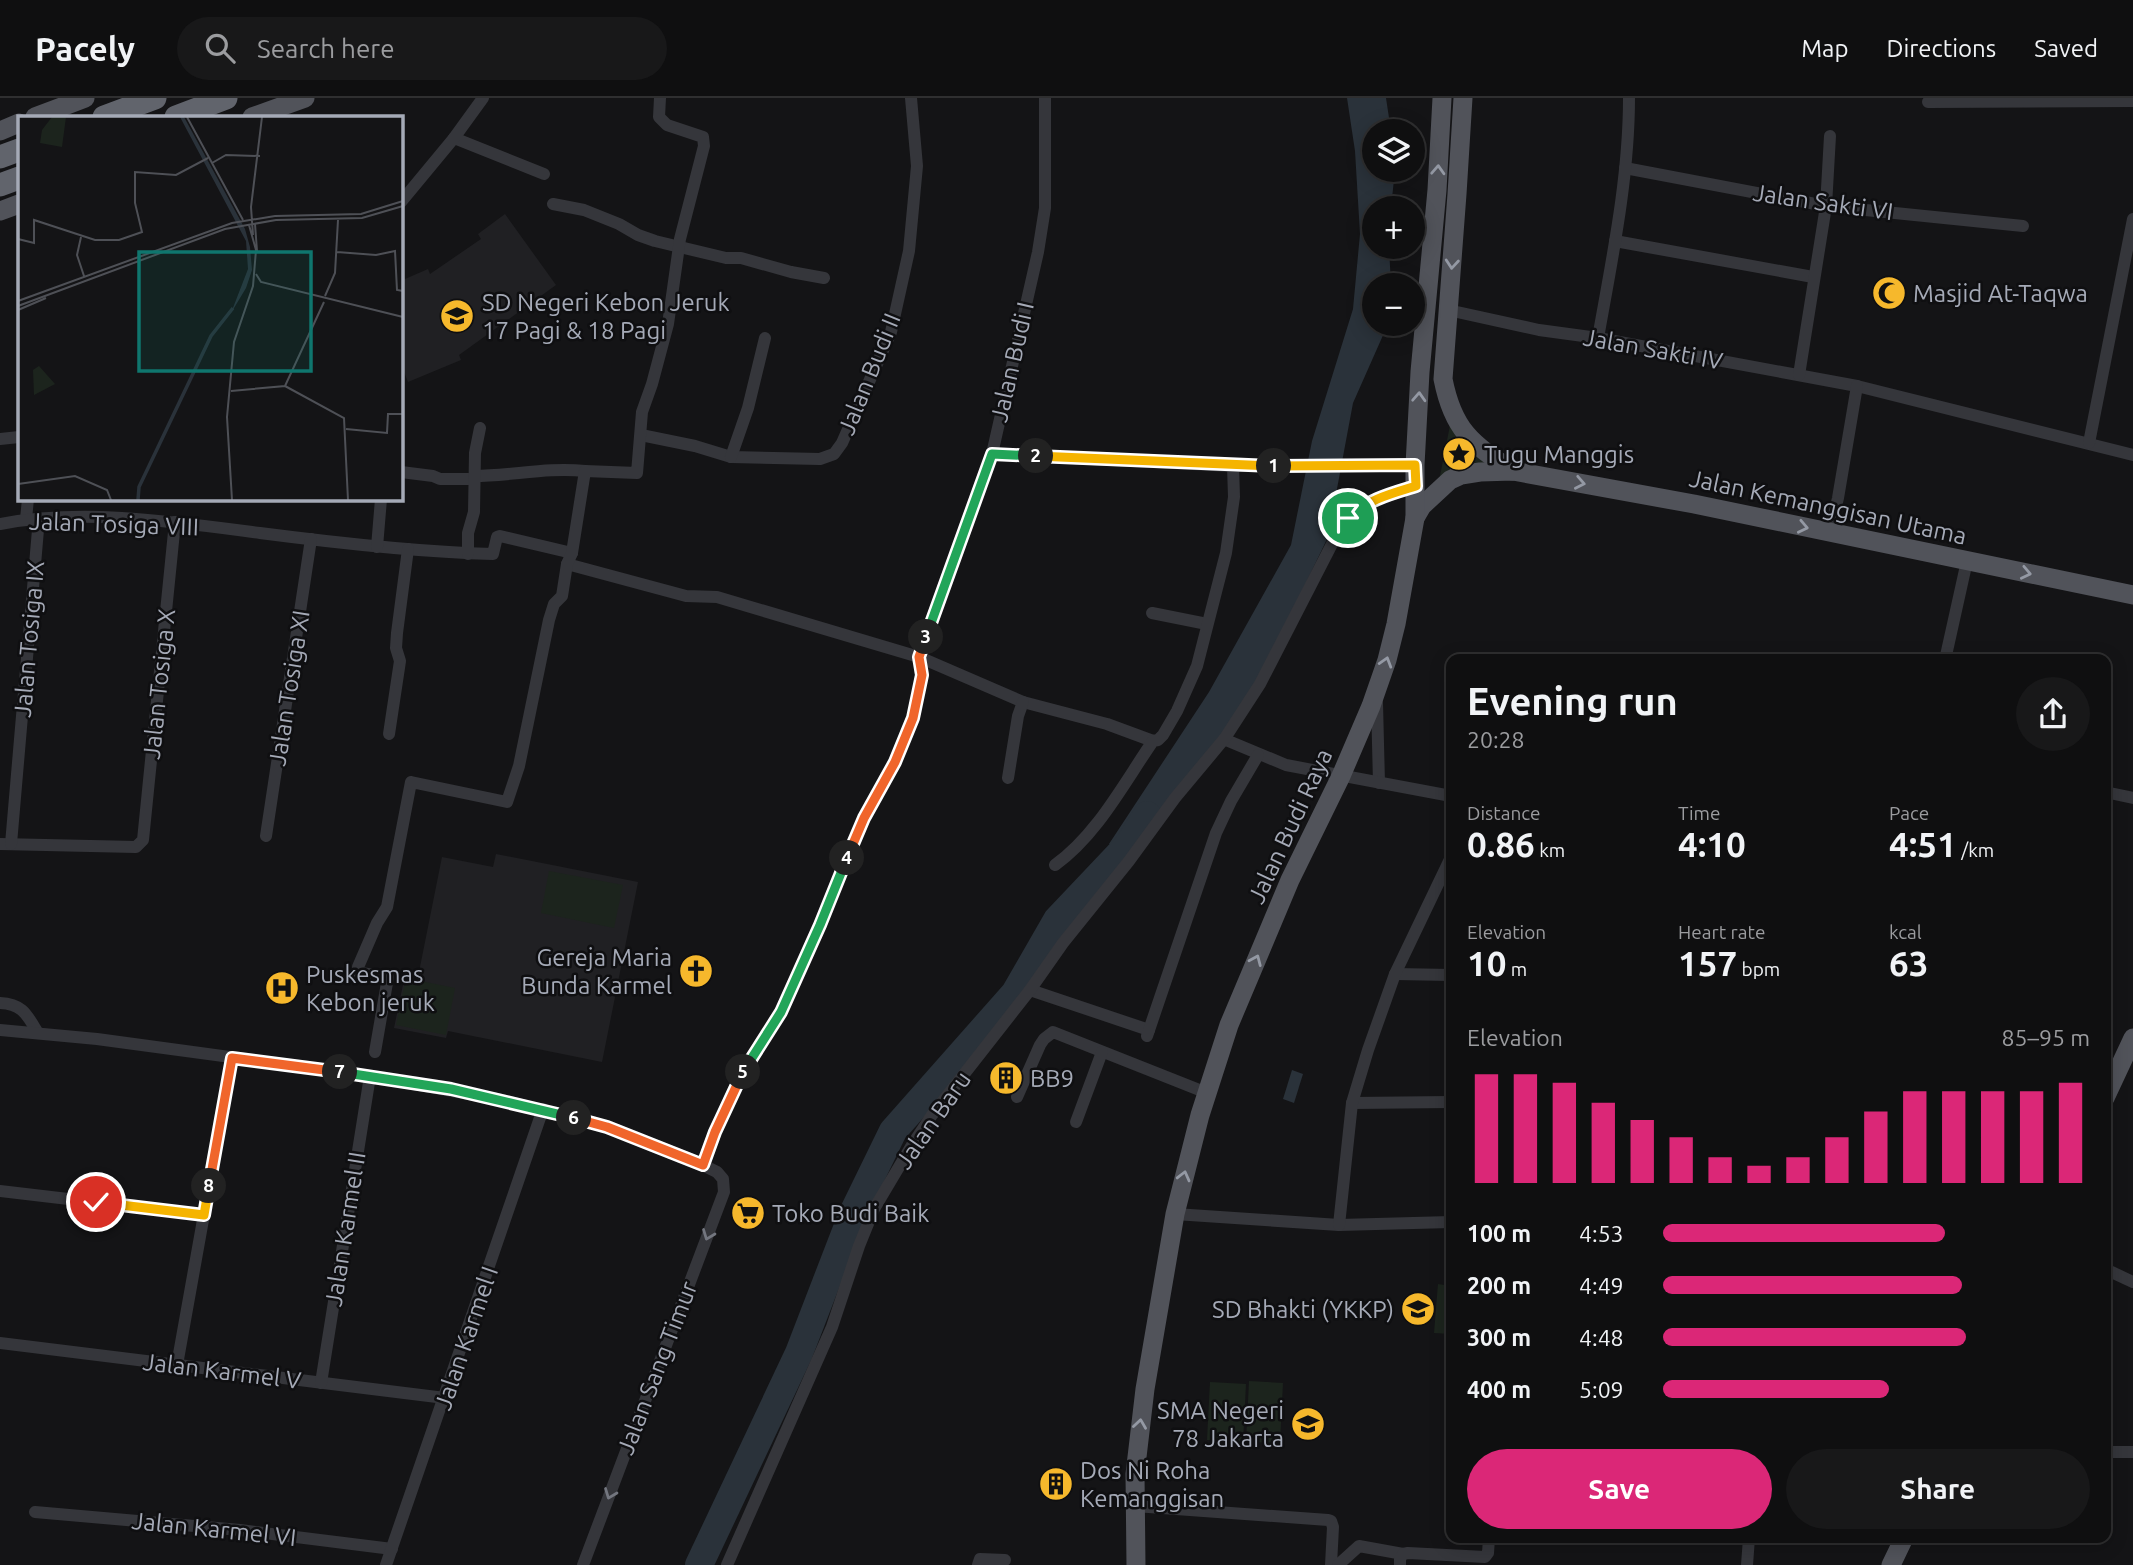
<!DOCTYPE html>
<meta charset="utf-8">
<style>
:root{--surface:#0f0f10;--page:#181819;--text:#f1f3f6;--muted:#9b9c9f;--line:#2f2f30;--accent:#db2777}
body{margin:0;font-family:Ubuntu,sans-serif;background:var(--page);color:var(--text);height:100vh;display:flex;flex-direction:column;font-size:26px;white-space:nowrap}
*{box-sizing:border-box;margin:0}
p{font-size:23px;color:var(--muted)}
.icon{flex:none;width:38px;height:38px;fill:none;stroke:currentColor;stroke-width:2;stroke-linecap:round;stroke-linejoin:round}
.map{position:relative;flex:1;overflow:hidden}
.details{position:absolute;left:1446px;top:556px;width:665px;height:889px;display:flex;flex-direction:column;background:var(--surface);border-radius:14px;box-shadow:0 4px 18px #0003,0 0 0 2px var(--line)}
.details>*{flex:none}
.buttons{position:absolute;left:1362px;top:21px;display:grid;gap:14px}
.buttons a{display:grid;place-items:center;width:63px;height:63px;border-radius:50%;background:var(--surface);box-shadow:0 4px 18px #0003,0 0 0 2px var(--line);font-size:35px}
.pin{position:absolute;display:grid;place-items:center;width:60px;height:60px;color:#fff;margin:-30px;border:4px solid #fff;border-radius:50%;box-shadow:0 2px 7px #0007}
.km{position:absolute;width:35px;height:35px;margin:-18px;border-radius:50%;background:#222;color:#fff;font-size:19px;line-height:35px;text-align:center}
.round{display:grid;place-items:center;flex:none;width:74px;height:74px;border-radius:37px;background:var(--page)}
.head{display:flex;align-items:center;justify-content:space-between;height:119px;padding:0 21px}
h1{font-size:38px;font-weight:700;line-height:52px}
.figures{display:grid;grid-template-columns:repeat(3,1fr);gap:10px;height:119px;padding:7px 21px}
.figures div{display:grid;align-content:center}
.figures b{font-size:35px;font-weight:700}
.figures small{font-size:19px;font-weight:400}
.figures p{font-size:19px}
.chart{height:196px;padding:14px 21px}
.chart p{display:flex;justify-content:space-between}
.chart svg{width:100%;height:126px;margin-top:7px;stroke:var(--accent);stroke-width:6}
.cta{display:flex;gap:14px;margin-top:auto;padding:14px 21px}
.cta a{flex:1;height:80px;border-radius:42px;background:var(--accent);color:#fff;font-size:28px;font-weight:700;line-height:80px;text-align:center}
.cta a+a{background:var(--page);color:var(--text)}
ul{padding:0 21px;list-style:none;font-size:23px}
li{display:grid;grid-template-columns:112px 84px 1fr;align-items:center;height:52px}
li i{height:18px;border-radius:9px;background:var(--accent)}
header{display:flex;align-items:center;gap:42px;box-sizing:border-box;height:98px;padding:0 35px;background:var(--surface);border-bottom:2px solid var(--line)}
header strong{font-size:33px}
nav{display:flex;gap:38px;margin-inline-start:auto;font-size:24px}
.search{width:490px;height:63px;background:var(--page);display:flex;align-items:center;gap:18px;box-sizing:border-box;padding:0 24px;border-radius:38px;color:var(--muted);font-size:26px}
.map>svg:first-child{display:block}
.built{fill:#202023}
.green{fill:#1c241d}
.water{fill:#2a323a}
.lines{fill:none;stroke-linecap:round;stroke-linejoin:round}
.river{stroke:#2a323a;stroke-width:28}
.minor{stroke:#35363b;stroke-width:12}
.primary{stroke:#51535a;stroke-width:19}
.motorway{stroke:#61646c;stroke-width:23}
.oneway{stroke:#9499a4}
.oneway2{stroke:#73767f}
.split-1-casing{stroke:#fff;stroke-width:14}
.split-2-casing{stroke:#fff;stroke-width:14}
.split-3-casing{stroke:#fff;stroke-width:14}
.split-4-casing{stroke:#fff;stroke-width:14}
.split-5-casing{stroke:#fff;stroke-width:14}
.split-6-casing{stroke:#fff;stroke-width:14}
.split-7-casing{stroke:#fff;stroke-width:14}
.split-8-casing{stroke:#fff;stroke-width:14}
.split-9-casing{stroke:#fff;stroke-width:14}
.split-1{stroke:#f5b400;stroke-width:9}
.split-2{stroke:#f5b400;stroke-width:9}
.split-3{stroke:#22a559;stroke-width:9}
.split-4{stroke:#f0652b;stroke-width:9}
.split-5{stroke:#22a559;stroke-width:9}
.split-6{stroke:#f0652b;stroke-width:9}
.split-7{stroke:#22a559;stroke-width:9}
.split-8{stroke:#f0652b;stroke-width:9}
.split-9{stroke:#f5b400;stroke-width:9}
.labels{text-anchor:middle;dominant-baseline:central;stroke-width:5;stroke-linejoin:round;paint-order:stroke}
.street-label{font-size:24px;fill:#a5aab7;stroke:#0f0f11}
.poi-label{font-size:24px;fill:#a5aab7;stroke:#0f0f11;text-anchor:start}
.inset-river{fill:none;stroke:#2a323a;stroke-width:3.5}
.inset-road{fill:none;stroke:#4e5056;stroke-width:2}
.view{fill:#0f766e;fill-opacity:0.15;stroke:#0f766e;stroke-width:3.5}
.inset-edge{fill:none;stroke:#a5aab7;stroke-width:3.5}
</style>
<header>
<strong>Pacely</strong>
<div class="search"><svg class="icon" aria-label="search" viewBox="0 0 24 24"><circle cx="10" cy="10" r="6"/><path d="M15 15l6 6"/></svg>Search here</div>
<nav><a>Map</a><a>Directions</a><a>Saved</a></nav>
</header>
<div class="map">
<svg width="2133" height="1467" viewBox="0 0 2133 1467">
<rect width="100%" height="100%" fill="#141416"/>
<!-- built -->
<g class="built">
<path d="M505 116 556 187 459 257 461 262 408 284 401 266V257L403 255 401 249V171L405 181 428 171 430 176 481 141 478 136Z"/>
<path d="M496 756 638 784 602 964 448 933 446 940 394 930 405 877 418 879 442 759 493 769Z"/>
</g>
<!-- green -->
<g class="green">
<path d="M1453 312 1490 362 1439 383Z"/>
<path d="M549 773 623 787 614 830 541 815Z"/>
<path d="M406 880 455 890 446 937 396 927Z"/>
<path d="M1438 1186 1451 1188V1236L1434 1235Z"/>
<path d="M1249 1283 1283 1285 1280 1345 1246 1344Z"/>
<path d="M1210 1284 1246 1286 1243 1344 1207 1342Z"/>
</g>
<!-- water -->
<g class="water">
<path d="M1347 0H1386L1391 33H1374V72H1395L1391 110H1374V149H1389L1391 187H1374V226H1388L1353 305 1328 439 1250 601 1138 749 1109 746 1209 594 1291 447 1312 343 1353 211 1360 136 1355 53Z"/>
<path d="M1292 972 1303 976 1294 1005 1283 1001Z"/>
</g>
<g class="lines">
<!-- river -->
<path class="river" d="M699 1467 799 1255 853 1115 893 1033 1015 895 1057 822 1129 746 1147 717"/>
<!-- minor -->
<g class="minor">
<path d="M1928 4 2133 3"/>
<path d="M454 40 544 76"/>
<path d="M1625 70 1826 108 2023 128"/>
<path d="M401 104 454 40 483 0"/>
<path d="M553 106 584 112 619 126 638 137 655 143 726 160H741L791 174 824 180"/>
<path d="M1615 143 1813 179"/>
<path d="M1448 212 1539 232 1598 240 1857 288 2133 357"/>
<path d="M1598 240C1612 161 1629 80 1629 0"/>
<path d="M1799 277 1826 108 1830 38"/>
<path d="M641 337 695 348 731 359 820 361 834 356 842 345 891 234 909 153 917 68 911 0"/>
<path d="M0 341 19 339"/>
<path d="M2089 345 2133 121"/>
<path d="M992 356 1233 368 1415 367"/>
<path d="M731 359 748 310 765 240"/>
<path d="M401 374 433 378 440 381H474"/>
<path d="M474 378C511 378 547 369 585 373"/>
<path d="M26 421 28 401"/>
<path d="M0 426C84 410 176 424 260 435 337 445 415 454 493 456L497 439 500 438 572 455"/>
<path d="M1830 434 1838 400 1857 288"/>
<path d="M377 449 381 401"/>
<path d="M468 456V435L474 414 475 355 480 330"/>
<path d="M567 466 686 498 717 499 919 559 1023 604 1107 626 1153 643"/>
<path d="M1152 515 1207 526"/>
<path d="M919 559 992 356 1038 154 1045 110V0"/>
<path d="M1945 562 1967 463"/>
<path d="M1377 605 1379 685"/>
<path d="M389 636 400 563 396 550 397 535 408 451"/>
<path d="M1225 640 1226 642 1286 667 1451 698"/>
<path d="M1008 680 1018 618 1023 604"/>
<path d="M2105 694 2133 700"/>
<path d="M266 738 311 441"/>
<path d="M0 746 136 749 143 742 175 424"/>
<path d="M11 746 39 420"/>
<path d="M1055 767C1097 737 1124 685 1153 643L1158 642 1163 637 1177 613 1197 568 1226 455 1234 399 1233 368"/>
<path d="M1395 876 1451 877"/>
<path d="M1030 892 1149 932"/>
<path d="M0 905C23 906 27 917 38 935"/>
<path d="M0 932 97 941 370 978 502 1002 607 1029 690 1061 717 1074 723 1081 724 1094 583 1467"/>
<path d="M1147 938 1216 735 1231 703 1258 657"/>
<path d="M375 954 388 879 361 875 358 874V869L377 825 387 809 411 684 507 704 519 668 549 522 554 506 562 498 567 466 572 455 585 373 637 375 642 314 652 286 668 226 680 141 704 48 703 39 667 27 659 19 660 0"/>
<path d="M1017 999 1040 947 1044 941 1053 934 1207 995"/>
<path d="M1352 1005 1451 1004"/>
<path d="M1076 1024 1102 954"/>
<path d="M703 1067 715 1034 740 978 781 914 820 827 864 720 895 664 913 620 922 577 919 559"/>
<path d="M0 1093 204 1117"/>
<path d="M1175 1116 1339 1127 1451 1124"/>
<path d="M1339 1127 1352 1005 1368 952 1395 876 1451 759"/>
<path d="M2105 1171 2133 1184"/>
<path d="M0 1245 445 1300"/>
<path d="M177 1267 232 960"/>
<path d="M2105 1274H2106"/>
<path d="M321 1285 370 978"/>
<path d="M2105 1354H2133"/>
<path d="M1135 1408 1328 1422 1331 1423 1333 1429 1331 1467"/>
<path d="M35 1414 240 1432 392 1451"/>
<path d="M386 1467 543 1011"/>
<path d="M727 1467 832 1229 859 1148 874 1111 912 1047 932 1017 1030 892 1063 845 1129 763 1175 700 1225 640 1260 586 1333 444 1348 420 1361 408 1387 397 1416 388"/>
<path d="M978 1467 980 1461 1005 1462"/>
<path d="M1338 1467 1359 1448 1403 1456"/>
<path d="M1400 1467V1461L1403 1456 1408 1455 1485 1459 1488 1455 1489 1440"/>
<path d="M1747 1467 1749 1440"/>
</g>
<!-- primary -->
<g class="primary">
<path d="M1463 0 1457 96 1443 281C1453 332 1471 345 1513 373"/>
<path d="M35 19 85 0"/>
<path d="M252 19 305 0"/>
<path d="M0 33 19 25"/>
<path d="M0 113 19 106"/>
<path d="M1415 420 1422 408 1450 382 1461 377 1480 374 1513 373 1694 406 2133 497"/>
<path d="M2105 1000 2133 940"/>
<path d="M1136 1467 1135 1376 1145 1291 1175 1116 1200 1017 1229 927 1256 863 1290 782 1341 678 1371 608 1387 562 1396 526 1415 420V367L1420 274 1437 92 1442 0"/>
<path d="M1891 1467 1904 1440"/>
</g>
<!-- motorway -->
<g class="motorway">
<path d="M104 19 155 0"/>
<path d="M176 19 226 0"/>
<path d="M0 59 19 52"/>
<path d="M0 87 19 80"/>
</g>
</g>
<!-- one-way arrows -->
<defs><path id="oneway-chevron" d="M-2-3.5L2.5 0L-2 3.5" fill="none" stroke-width="1.6" stroke-linecap="round" stroke-linejoin="round" transform="scale(1.75)"/></defs>
<g class="oneway">
<use href="#oneway-chevron" transform="translate(1438 72) rotate(-87)"/>
<use href="#oneway-chevron" transform="translate(1452 166) rotate(95)"/>
<use href="#oneway-chevron" transform="translate(1419 299) rotate(-87)"/>
<use href="#oneway-chevron" transform="translate(1580 385) rotate(11)"/>
<use href="#oneway-chevron" transform="translate(1803 429) rotate(12)"/>
<use href="#oneway-chevron" transform="translate(2026 475) rotate(12)"/>
<use href="#oneway-chevron" transform="translate(1386 564) rotate(-73)"/>
<use href="#oneway-chevron" transform="translate(1256 862) rotate(-67)"/>
<use href="#oneway-chevron" transform="translate(1184 1078) rotate(-76)"/>
<use href="#oneway-chevron" transform="translate(1140 1326) rotate(-82)"/>
</g>
<g class="oneway2">
<use href="#oneway-chevron" transform="translate(708 1137) rotate(111)"/>
<use href="#oneway-chevron" transform="translate(610 1396) rotate(111)"/>
</g>
<g class="lines">
<!-- split-1 casing -->
<g class="split-1-casing">
<path id="split-1" d="M1274 368 1415 367 1416 388C1390 396 1369 401 1348 420"/>
</g>
<!-- split-2 casing -->
<g class="split-2-casing">
<path id="split-2" d="M1036 358 1274 368"/>
</g>
<!-- split-3 casing -->
<g class="split-3-casing">
<path id="split-3" d="M926 539 992 356 1036 358"/>
</g>
<!-- split-4 casing -->
<g class="split-4-casing">
<path id="split-4" d="M847 760 864 720 895 664 913 620 922 577 919 559 926 539"/>
</g>
<!-- split-5 casing -->
<g class="split-5-casing">
<path id="split-5" d="M743 974 781 914 820 827 847 760"/>
</g>
<!-- split-6 casing -->
<g class="split-6-casing">
<path id="split-6" d="M574 1020 607 1029 703 1067 715 1034 743 974"/>
</g>
<!-- split-7 casing -->
<g class="split-7-casing">
<path id="split-7" d="M340 974 451 991 574 1020"/>
</g>
<!-- split-8 casing -->
<g class="split-8-casing">
<path id="split-8" d="M209 1088 232 960 340 974"/>
</g>
<!-- split-9 casing -->
<g class="split-9-casing">
<path id="split-9" d="M96 1104 204 1117 209 1088"/>
</g>
<!-- split-1 -->
<use href="#split-1" class="split-1"/>
<!-- split-2 -->
<use href="#split-2" class="split-2"/>
<!-- split-3 -->
<use href="#split-3" class="split-3"/>
<!-- split-4 -->
<use href="#split-4" class="split-4"/>
<!-- split-5 -->
<use href="#split-5" class="split-5"/>
<!-- split-6 -->
<use href="#split-6" class="split-6"/>
<!-- split-7 -->
<use href="#split-7" class="split-7"/>
<!-- split-8 -->
<use href="#split-8" class="split-8"/>
<!-- split-9 -->
<use href="#split-9" class="split-9"/>
</g>
<!-- icons -->
<defs>
<g id="mosque-disc" transform="scale(1.75)"><circle r="9.5" fill="#f6b82c" stroke="#0f0f11"/><path d="M3.5-4.9A6 6 0 1 0 3.5 4.9A5 5 0 1 1 3.5-4.9Z" fill="#111"/></g>
<g id="school-disc" transform="scale(1.75)"><circle r="9.5" fill="#f6b82c" stroke="#0f0f11"/><path d="M0-5L7-2L0 1L-7-2ZM-4 1L0 2.5L4 1V4Q0 6-4 4Z" fill="#111"/></g>
<g id="sight-disc" transform="scale(1.75)"><circle r="9.5" fill="#f6b82c" stroke="#0f0f11"/><path d="M0-6L1.8-2.2L6-1.7L2.9 1.2L3.7 5.4L0 3.3L-3.7 5.4L-2.9 1.2L-6-1.7L-1.8-2.2Z" fill="#111"/></g>
<g id="church-disc" transform="scale(1.75)"><circle r="9.5" fill="#f6b82c" stroke="#0f0f11"/><path d="M-1.2-6h2.4v3.5h3.3v2.4h-3.3V6h-2.4V-.1h-3.3v-2.4h3.3Z" fill="#111"/></g>
<g id="hospital-disc" transform="scale(1.75)"><circle r="9.5" fill="#f6b82c" stroke="#0f0f11"/><path d="M-5-5h3v3.5h4V-5h3V5h-3V1.5h-4V5h-3Z" fill="#111"/></g>
<g id="building-disc" transform="scale(1.75)"><circle r="9.5" fill="#f6b82c" stroke="#0f0f11"/><path d="M-4-6H4V6H1V3H-1V6H-4ZM-2.5-4.3h1.7v1.8h-1.7ZM.8-4.3h1.7v1.8H.8ZM-2.5-1h1.7V.8h-1.7ZM.8-1h1.7V.8H.8Z" fill="#111"/></g>
<g id="supermarket-disc" transform="scale(1.75)"><circle r="9.5" fill="#f6b82c" stroke="#0f0f11"/><path d="M-6-5.5h2.5l.6 2H6L4.5 2H-2.5L-4.4-4H-6ZM-1.5 3.2a1.3 1.3 0 1 0 .1 0ZM3 3.2a1.3 1.3 0 1 0 .1 0Z" fill="#111"/></g>
</defs>
<g fill-rule="evenodd">
<use href="#mosque-disc" x="1889" y="195"/>
<use href="#school-disc" x="457" y="218"/>
<use href="#sight-disc" x="1459" y="356"/>
<use href="#church-disc" x="696" y="873"/>
<use href="#hospital-disc" x="282" y="890"/>
<use href="#building-disc" x="1006" y="980"/>
<use href="#supermarket-disc" x="748" y="1115"/>
<use href="#school-disc" x="1418" y="1211"/>
<use href="#school-disc" x="1308" y="1326"/>
<use href="#building-disc" x="1056" y="1386"/>
</g>
<g class="labels">
<!-- street labels -->
<g class="street-label">
<text transform="translate(1823 104) rotate(8)">Jalan Sakti VI</text>
<text transform="translate(1653 251) rotate(10)">Jalan Sakti IV</text>
<text transform="translate(1012 264) rotate(-77)">Jalan Budi I</text>
<text transform="translate(869 276) rotate(-68)">Jalan Budi II</text>
<text transform="translate(1828 409) rotate(12)">Jalan Kemanggisan Utama</text>
<text transform="translate(114 426) rotate(2)">Jalan Tosiga VIII</text>
<text transform="translate(29 541) rotate(-85)">Jalan Tosiga IX</text>
<text transform="translate(159 586) rotate(-84)">Jalan Tosiga X</text>
<text transform="translate(289 590) rotate(-81)">Jalan Tosiga XI</text>
<text transform="translate(1290 728) rotate(-65)">Jalan Budi Raya</text>
<text transform="translate(933 1022) rotate(-55)">Jalan Baru</text>
<text transform="translate(345 1131) rotate(-81)">Jalan Karmel II</text>
<text transform="translate(466 1240) rotate(-71)">Jalan Karmel I</text>
<text transform="translate(657 1270) rotate(-69)">Jalan Sang Timur</text>
<text transform="translate(222 1273) rotate(7)">Jalan Karmel V</text>
<text transform="translate(214 1431) rotate(6)">Jalan Karmel VI</text>
</g>
<!-- poi labels -->
<g class="poi-label">
<text x="1913" y="195">Masjid At-Taqwa</text>
<text x="482" y="204">SD Negeri Kebon Jeruk<tspan x="482" dy="28">17 Pagi &amp; 18 Pagi</tspan></text>
<text x="1484" y="356">Tugu Manggis</text>
<text x="672" y="859" text-anchor="end">Gereja Maria<tspan x="672" dy="28">Bunda Karmel</tspan></text>
<text x="306" y="876">Puskesmas<tspan x="306" dy="28">Kebon jeruk</tspan></text>
<text x="1030" y="980">BB9</text>
<text x="772" y="1115">Toko Budi Baik</text>
<text x="1394" y="1211" text-anchor="end">SD Bhakti (YKKP)</text>
<text x="1284" y="1312" text-anchor="end">SMA Negeri<tspan x="1284" dy="28">78 Jakarta</tspan></text>
<text x="1080" y="1372">Dos Ni Roha<tspan x="1080" dy="28">Kemanggisan</tspan></text>
</g>
</g>
<!-- overview -->
<g transform="translate(18 18)">
<rect width="385" height="385" fill="#141416"/>
<path d="M34 1H48L44 31 22 27 24 14ZM21 250 37 268 16 279 15 254Z" fill="#1c241d"/>
<path d="M162 1H166L227 113 232 131 234 154 228 172 213 197 230 153 228 125Z" fill="#2a323a"/>
<path class="inset-river" d="M120 384 121 371 193 220 215 192"/>
<path class="inset-road" d="M169 1 225 104M194 47 208 39 242 40M237 108 239 135M235 119 233 91 244 1M63 121 59 139 66 160M0 123 16 127V104L77 124H101L124 116 117 87V56L158 59 190 42M319 136 358 139 377 135 379 174 385 175M238 158 243 166 385 201M307 180 317 157 320 104M0 185 214 107 257 100 343 98 385 85M0 190 207 113 258 104 344 102 385 90M0 194 28 182M267 270 326 302 330 384M213 275 267 270 306 186M328 313 369 317 370 298H385M0 368 57 360 89 374 93 384M214 384 209 301 216 226 235 170 238 134 231 109"/>
<path class="view" d="M121 136H293V255H121Z"/>
<rect width="385" height="385" class="inset-edge"/>
</g>
</svg>
<div class="buttons">
<a><svg class="icon" aria-label="layers" viewBox="0 0 24 24"><path d="M12 4l9 5-9 5-9-5zM3 14l9 5 9-5"/></svg></a>
<a>+</a>
<a>−</a>
</div>
<div class="pin" style="left:1348px;top:420px;background:#1e9e55"><svg class="icon" aria-label="arrive" viewBox="0 0 24 24"><path d="M6 21V4h12l-3 4 3 4H6"/></svg></div>
<div class="pin" style="left:96px;top:1104px;background:#d93025"><svg class="icon" aria-label="check" viewBox="0 0 24 24"><path d="M5 12l5 5 9-10"/></svg></div>
<b class="km" style="left:1274px;top:368px">1</b>
<b class="km" style="left:1036px;top:358px">2</b>
<b class="km" style="left:926px;top:539px">3</b>
<b class="km" style="left:847px;top:760px">4</b>
<b class="km" style="left:743px;top:974px">5</b>
<b class="km" style="left:574px;top:1020px">6</b>
<b class="km" style="left:340px;top:974px">7</b>
<b class="km" style="left:209px;top:1088px">8</b>
<section class="details">
<div class="head"><div><h1>Evening run</h1><p>20:28</p></div><a class="round"><svg class="icon" aria-label="share" viewBox="0 0 24 24"><path d="M12 15V3M7 8l5-5 5 5M5 13v7h14v-7"/></svg></a></div>
<div class="figures">
<div><p>Distance</p><b>0.86<small> km</small></b></div>
<div><p>Time</p><b>4:10</b></div>
<div><p>Pace</p><b>4:51<small> /km</small></b></div>
</div>
<div class="figures">
<div><p>Elevation</p><b>10<small> m</small></b></div>
<div><p>Heart rate</p><b>157<small> bpm</small></b></div>
<div><p>kcal</p><b>63</b></div>
</div>
<div class="chart"><p><span>Elevation</span>85–95 m</p>
<svg viewBox="0 0 160 44" preserveAspectRatio="none"><path d="M5 44V6M15 44V6M25 44V9M35 44V16M45 44V22M55 44V28M65 44V35M75 44V38M85 44V35M95 44V28M105 44V19M115 44V12M125 44V12M135 44V12M145 44V12M155 44V9"/></svg>
</div>
<ul>
<li><b>100 m</b>4:53<i style="width:66%"></i></li>
<li><b>200 m</b>4:49<i style="width:70%"></i></li>
<li><b>300 m</b>4:48<i style="width:71%"></i></li>
<li><b>400 m</b>5:09<i style="width:53%"></i></li>
</ul>
<div class="cta"><a>Save</a><a>Share</a></div>
</section>
</div>
